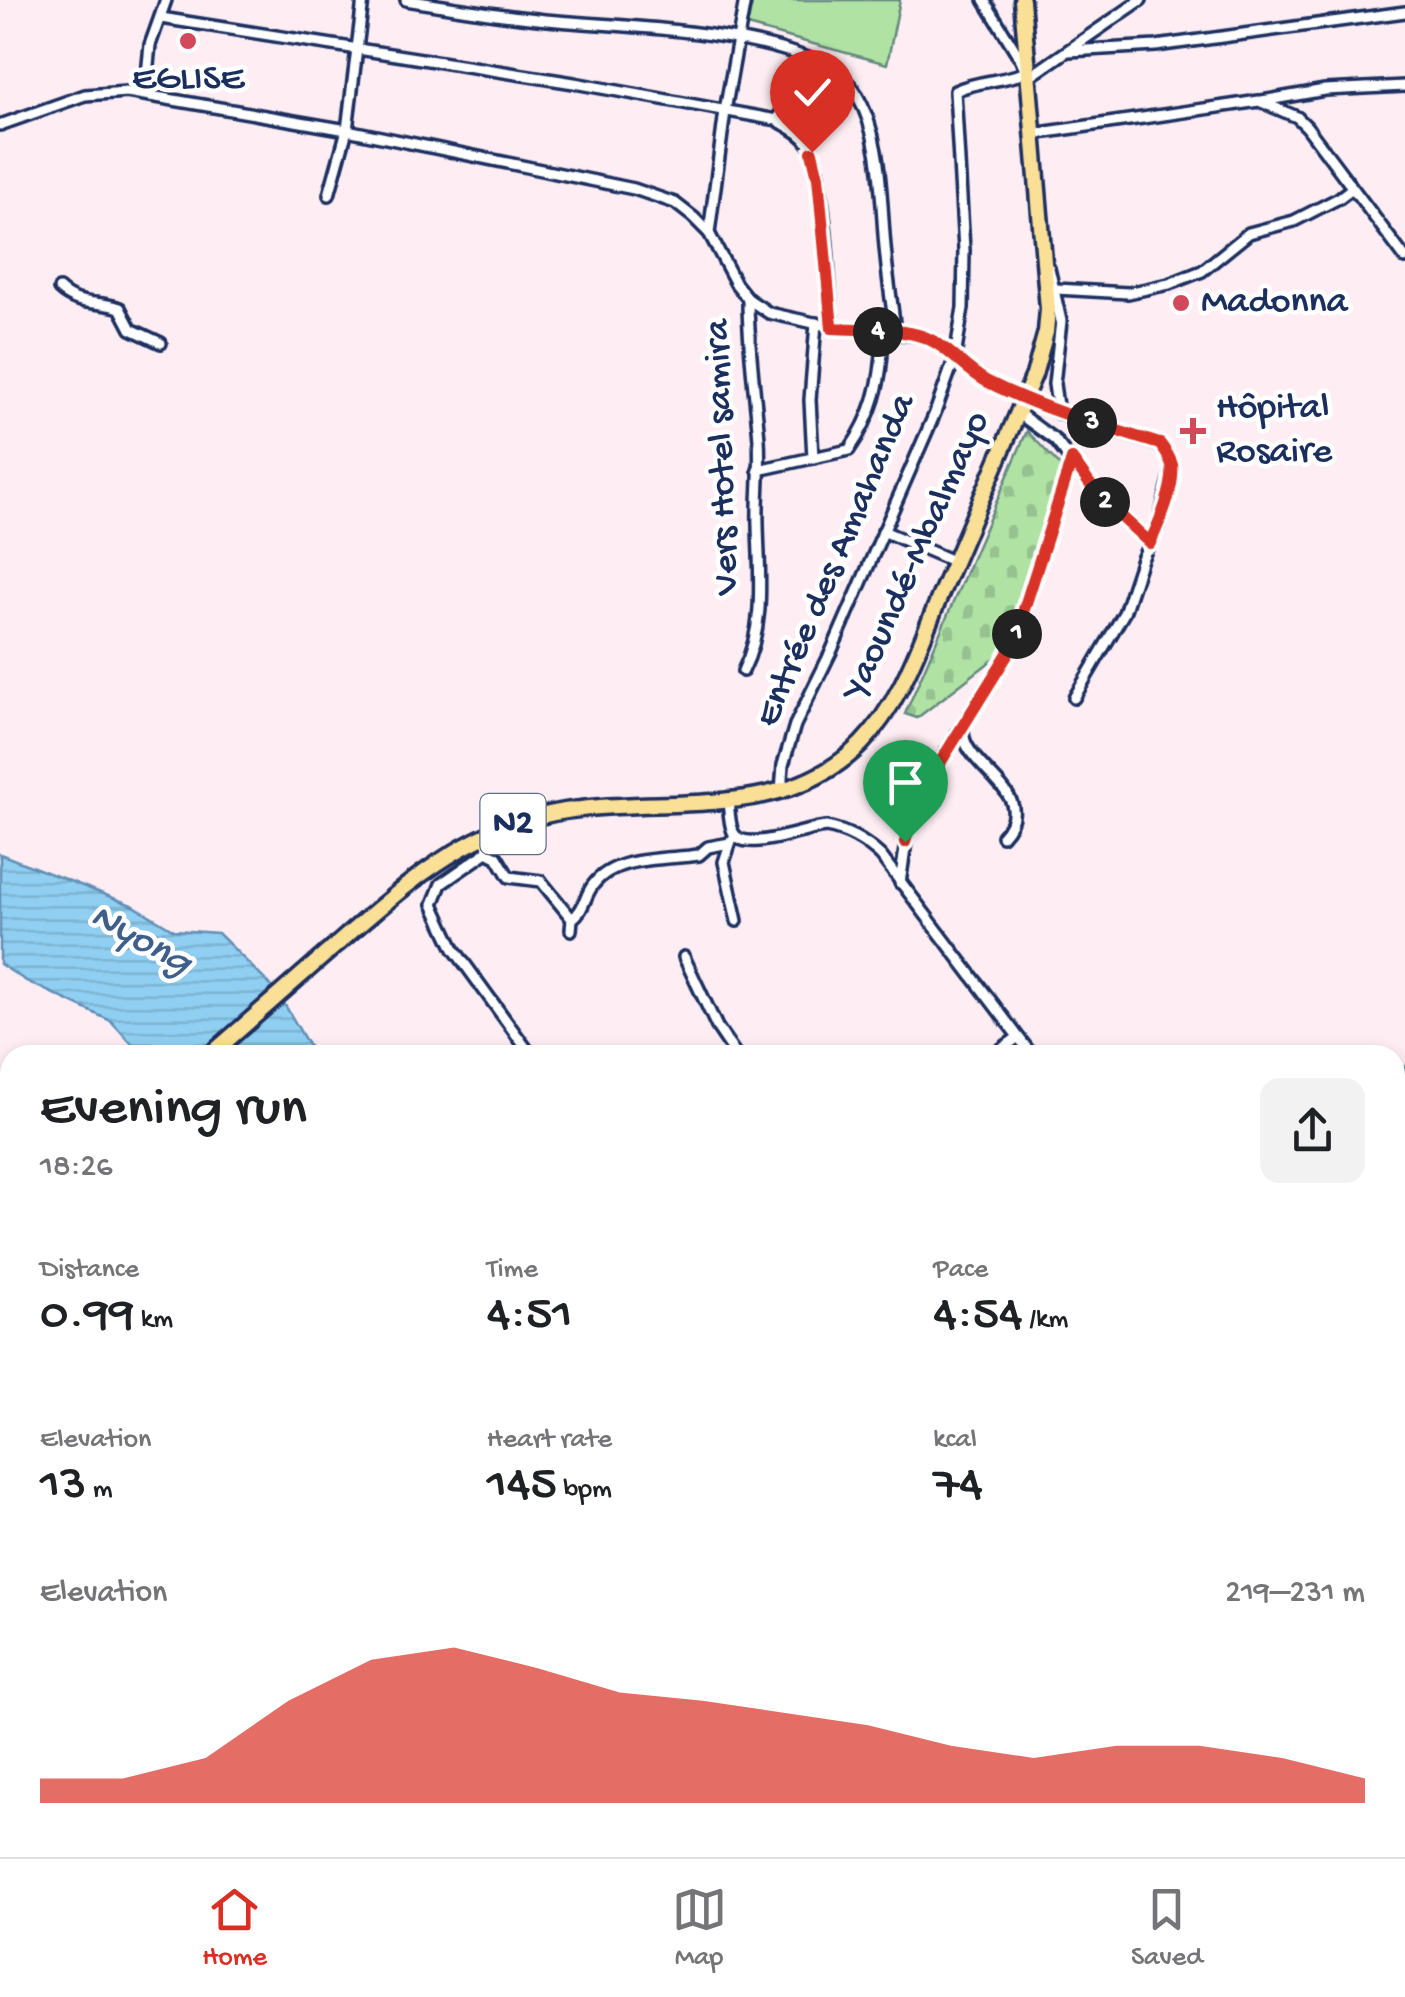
<!DOCTYPE html>
<meta charset="utf-8">
<style>
:root{--surface:#fff;--page:#f2f2f2;--text:#202124;--muted:#757577;--line:#e0e0e0;--accent:#d93025}
body{margin:0;font-family:"Gochi Hand",sans-serif;background:var(--page);color:var(--text);height:100vh;display:flex;flex-direction:column;font-size:38px;white-space:nowrap}
*{box-sizing:border-box;margin:0}
p{font-size:32px;color:var(--muted)}
.icon{flex:none;width:55px;height:55px;fill:none;stroke:currentColor;stroke-width:2;stroke-linecap:round;stroke-linejoin:round}
.map{position:relative;flex:1;overflow:hidden}
.sheet{position:absolute;left:0px;top:1045px;width:1405px;height:812px;display:flex;flex-direction:column;background:var(--surface);border-radius:30px 30px 0 0;box-shadow:0 5px 15px #0003}
.sheet>*{flex:none}
.pin{position:absolute;display:grid;place-items:center;width:85px;height:85px;color:#fff;margin:-102px -42px;border-radius:50% 50% 50% 0;rotate:-45deg;box-shadow:0 0 10px #0007}
.pin .icon{rotate:45deg}
.km{position:absolute;width:50px;height:50px;margin:-25px;border-radius:50%;background:#222;color:#fff;font-size:28px;line-height:50px;text-align:center}
.round{display:grid;place-items:center;flex:none;width:105px;height:105px;border-radius:20px;background:var(--page)}
.head{display:flex;align-items:center;justify-content:space-between;height:170px;padding:0 40px}
h1{font-size:55px;font-weight:600;line-height:75px}
.metrics{display:grid;grid-template-columns:repeat(3,1fr);gap:15px;height:170px;padding:10px 40px}
.metrics div{display:grid;align-content:center}
.metrics b{font-size:50px;font-weight:600}
.metrics small{font-size:28px;font-weight:400}
.metrics p{font-size:28px}
.chart{height:280px;padding:20px 40px}
.chart p{display:flex;justify-content:space-between}
.chart svg{width:100%;height:180px;margin-top:10px;fill:var(--accent);opacity:.7}
.tab-bar{display:flex;justify-content:space-around;align-items:center;height:140px;border-top:2px solid var(--line);background:var(--surface);font-size:28px;color:var(--muted)}
.tab-bar a{display:grid;justify-items:center;gap:5px}
.tab-bar .on{color:var(--accent)}
.map>svg:first-child{display:block}
.green{fill:#afe2a3;stroke:#658880;stroke-width:2.5}
.forest{fill:url(#forest-crowns);stroke:#658880;stroke-width:2.5}
.cemetery{fill:url(#cemetery-stones);stroke:#658880;stroke-width:2.5}
.water{fill:url(#water-rules);stroke:#618fb6;stroke-width:2.5}
.lines{fill:none;stroke-linecap:round;stroke-linejoin:round}
.stream{stroke:#618fb6;stroke-width:2.5}
.minor-casing{stroke:#1b2f5e;stroke-width:16}
.highway-casing{stroke:#1b2f5e;stroke-width:21}
.minor{stroke:#fff;stroke-width:9}
.highway{stroke:#fadf96;stroke-width:14}
.route-casing{stroke:#fff;stroke-width:20}
.route{stroke:#d93025;stroke-width:12}
.poi-dot{fill:#d1495b;stroke:#fff;stroke-width:4}
.labels{text-anchor:middle;dominant-baseline:central;stroke-width:9;stroke-linejoin:round;paint-order:stroke}
.shield{fill:#fff;stroke:#5f6d8e;stroke-width:2.5}
.shield-label{font-size:35px;font-weight:bold;fill:#1b2f5e}
.poi-label{font-size:38px;fill:#1b2f5e;stroke:#fff;text-anchor:start}
.street-label{font-size:38px;fill:#1b2f5e;stroke:#fff}
.water-label{font-size:40px;font-style:italic;fill:#3e5f8a;stroke:#fff}
</style>
<div class="map">
<svg width="1405" height="1857" viewBox="0 0 1405 1857">
<defs>
<pattern id="forest-crowns" width="20" height="18" patternUnits="userSpaceOnUse" patternTransform="scale(2.5)"><rect width="20" height="18" fill="#afe2a3"/><path d="M2 6a3 3 0 1 1 6 0M12 15a3 3 0 1 1 6 0" fill="none" stroke="#96c28f"/></pattern>
<pattern id="cemetery-stones" width="16" height="16" patternUnits="userSpaceOnUse" patternTransform="scale(2.5)"><rect width="16" height="16" fill="#afe2a3"/><path d="M2 7V4a2 2 0 0 1 4 0v3zM10 15v-3a2 2 0 0 1 4 0v3z" fill="#96c28f"/></pattern>
<pattern id="water-rules" width="6" height="5" patternUnits="userSpaceOnUse" patternTransform="scale(2.5)"><rect width="6" height="5" fill="#90cff1"/><path d="M0 2.5h6" fill="none" stroke="#7cb2d1"/></pattern>
</defs>
<rect width="100%" height="100%" fill="#feeef4"/>
<filter id="ink" filterUnits="userSpaceOnUse"><feTurbulence type="fractalNoise" baseFrequency=".01" numOctaves="2"/><feDisplacementMap in="SourceGraphic" scale="20" xChannelSelector="R" yChannelSelector="G"/><feConvolveMatrix kernelMatrix="1 2 1 2 8 2 1 2 1" color-interpolation-filters="sRGB"/></filter>
<g filter="url(#ink)">
<!-- green -->
<path class="green" d="M753 0H900L887 64 747 26Z"/>
<!-- forest -->
<g class="forest">
<path d="M1405 1207V1857H1361L1366 1848H1395V1217Z"/>
<path d="M76 1848H634L607 1857H74Z"/>
</g>
<!-- cemetery -->
<path class="cemetery" d="M1027 431 1070 476 1008 648 917 718 905 714Z"/>
<!-- water -->
<g class="water">
<path d="M0 854 134 906 174 930 218 933 278 993 314 1055H142L111 1021 26 981 0 964Z"/>
<path d="M1405 1066V1207L1395 1216V1074Z"/>
</g>
<g class="lines">
<!-- stream -->
<path class="stream" d="M238 1857 240 1848"/>
<!-- minor casing -->
<g class="minor-casing">
<g id="minor">
<path d="M406 0C456 8 507 17 558 21 625 27 819 31 856 93 884 141 880 204 886 257 888 282 893 308 895 333"/>
<path d="M984 0 1021 60 1028 78 1141 0"/>
<path d="M161 18 574 83 777 120 808 58"/>
<path d="M1069 51 1156 46 1405 12"/>
<path d="M145 94 150 45 166 0"/>
<path d="M1262 101 1325 90 1405 86"/>
<path d="M777 120C788 127 801 132 808 143 825 170 830 290 832 327"/>
<path d="M0 125 85 95 127 92 347 130 634 189 675 203 693 217 709 233 736 284 748 299 769 313 832 327 922 336 940 345 966 367 996 386 1058 413 1159 445 1169 456 1173 468 1158 526 1142 559 1124 613 1074 698"/>
<path d="M1033 134 1259 101 1297 117 1307 127 1405 258"/>
<path d="M329 195 347 130 363 0"/>
<path d="M709 233 725 111 745 0"/>
<path d="M1049 268 1061 321 1054 384 1058 413"/>
<path d="M59 289C78 307 97 300 120 308L131 329 161 343"/>
<path d="M1056 289 1128 293 1169 284 1202 271 1249 233 1294 221 1339 198 1351 189"/>
<path d="M1018 413 1055 440 1097 494 1150 543"/>
<path d="M813 458 810 400 816 323"/>
<path d="M758 470 849 450C874 414 884 376 882 333"/>
<path d="M883 531 955 562"/>
<path d="M743 671C766 625 759 575 758 525 757 497 761 468 759 439 755 392 748 346 748 299"/>
<path d="M963 731C964 769 1042 794 1002 836"/>
<path d="M781 791 783 765 795 725 831 652 935 413 955 357 963 308 964 250 955 91C977 80 1003 82 1026 72"/>
<path d="M728 799C729 809 729 823 733 832 742 855 806 828 826 827 848 831 865 841 881 856L1032 1055"/>
<path d="M489 834 487 852 441 884 433 904 454 949 531 1055"/>
<path d="M731 841 724 862 737 921"/>
<path d="M487 852 497 857 509 877 541 881 572 919 571 930"/>
<path d="M900 883 910 815 936 767 1012 647 1072 459"/>
<path d="M572 919C585 909 584 897 593 885 615 855 666 860 699 855L708 847 730 843"/>
<path d="M684 957 717 1027 736 1055"/>
<path d="M993 1055 1017 1038"/>
<path d="M0 1523 10 1518"/>
<path d="M0 1560 10 1572"/>
<path d="M0 1721 10 1728"/>
<path d="M0 1844 6 1825 7 1795"/>
<path d="M456 1848 458 1857"/>
<path d="M480 1857 484 1848"/>
</g>
</g>
<!-- highway casing -->
<g class="highway-casing">
<g id="highway">
<path d="M210 1055C252 1019 293 982 335 946 392 896 450 844 522 821 632 785 772 834 861 744 901 703 920 643 942 591 973 519 1003 447 1034 375L1046 332 1048 309 1022 0"/>
<path d="M0 1244 10 1235"/>
</g>
</g>
<!-- minor -->
<use href="#minor" class="minor"/>
<!-- highway -->
<use href="#highway" class="highway"/>
</g>
</g>
<g class="lines" filter="url(#ink)">
<!-- route casing -->
<g class="route-casing">
<path id="route" d="M812 152 818 177 832 328C859 330 899 328 924 337 948 346 964 369 986 381 1041 409 1101 426 1160 444 1165 451 1170 457 1172 465 1175 488 1159 523 1150 543L1097 494 1072 459 1012 647 917 800 905 842"/>
</g>
<!-- route -->
<use href="#route" class="route"/>
</g>
<!-- markers -->
<g class="poi-dot">
<circle cx="188" cy="41" r="10"/>
<circle cx="1181" cy="303" r="10"/>
<path d="M1188 416h10v10h10v10h-10v10h-10v-10h-10v-10h10z"/>
</g>
<g class="labels">
<!-- shield labels -->
<rect class="shield" x="480.5" y="794" width="65" height="60" rx="8"/>
<g class="shield-label">
<text x="513" y="824">N2</text>
</g>
<!-- poi labels -->
<g class="poi-label">
<text x="188" y="80" text-anchor="middle">EGLISE</text>
<text x="1201" y="303">Madonna</text>
<text x="1216" y="409">Hôpital<tspan x="1216" dy="44">Rosaire</tspan></text>
</g>
<!-- street labels -->
<g class="street-label">
<text transform="translate(724 457) rotate(-92)">Vers Hotel samira</text>
<text transform="translate(918 556) rotate(-66)">Yaoundé-Mbalmayo</text>
<text transform="translate(837 561) rotate(-67)">Entrée des Amahanda</text>
</g>
<!-- water labels -->
<g class="water-label">
<text transform="translate(140 941) rotate(29)">Nyong</text>
</g>
</g>
</svg>
<div class="pin" style="left:905px;top:842px;background:#1e9e55"><svg class="icon" aria-label="arrive" viewBox="0 0 24 24"><path d="M6 21V4h12l-3 4 3 4H6"/></svg></div>
<div class="pin" style="left:812px;top:152px;background:#d93025"><svg class="icon" aria-label="check" viewBox="0 0 24 24"><path d="M5 12l5 5 9-10"/></svg></div>
<b class="km" style="left:1017px;top:634px">1</b>
<b class="km" style="left:1105px;top:502px">2</b>
<b class="km" style="left:1092px;top:423px">3</b>
<b class="km" style="left:878px;top:332px">4</b>
<section class="sheet">
<div class="head"><div><h1>Evening run</h1><p>18:26</p></div><a class="round"><svg class="icon" aria-label="share" viewBox="0 0 24 24"><path d="M12 15V3M7 8l5-5 5 5M5 13v7h14v-7"/></svg></a></div>
<div class="metrics">
<div><p>Distance</p><b>0.99<small> km</small></b></div>
<div><p>Time</p><b>4:51</b></div>
<div><p>Pace</p><b>4:54<small> /km</small></b></div>
</div>
<div class="metrics">
<div><p>Elevation</p><b>13<small> m</small></b></div>
<div><p>Heart rate</p><b>145<small> bpm</small></b></div>
<div><p>kcal</p><b>74</b></div>
</div>
<div class="chart"><p><span>Elevation</span>219–231 m</p>
<svg viewBox="0 0 160 44" preserveAspectRatio="none"><path d="M0 44V38L10 38L20 33L30 19L40 9L50 6L60 11L70 17L80 19L90 22L100 25L110 30L120 33L130 30L140 30L150 33L160 38V44z"/></svg>
</div>
</section>
</div>
<nav class="tab-bar">
<a class="on"><svg class="icon" aria-label="home" viewBox="0 0 24 24"><path d="M3 11l9-7 9 7M6 9v11h12V9"/></svg>Home</a>
<a><svg class="icon" aria-label="map" viewBox="0 0 24 24"><path d="M3 6l6-2 6 2 6-2v14l-6 2-6-2-6 2zM9 4v14M15 6v14"/></svg>Map</a>
<a><svg class="icon" aria-label="saved" viewBox="0 0 24 24"><path d="M7 4h10v16l-5-4-5 4z"/></svg>Saved</a>
</nav>
